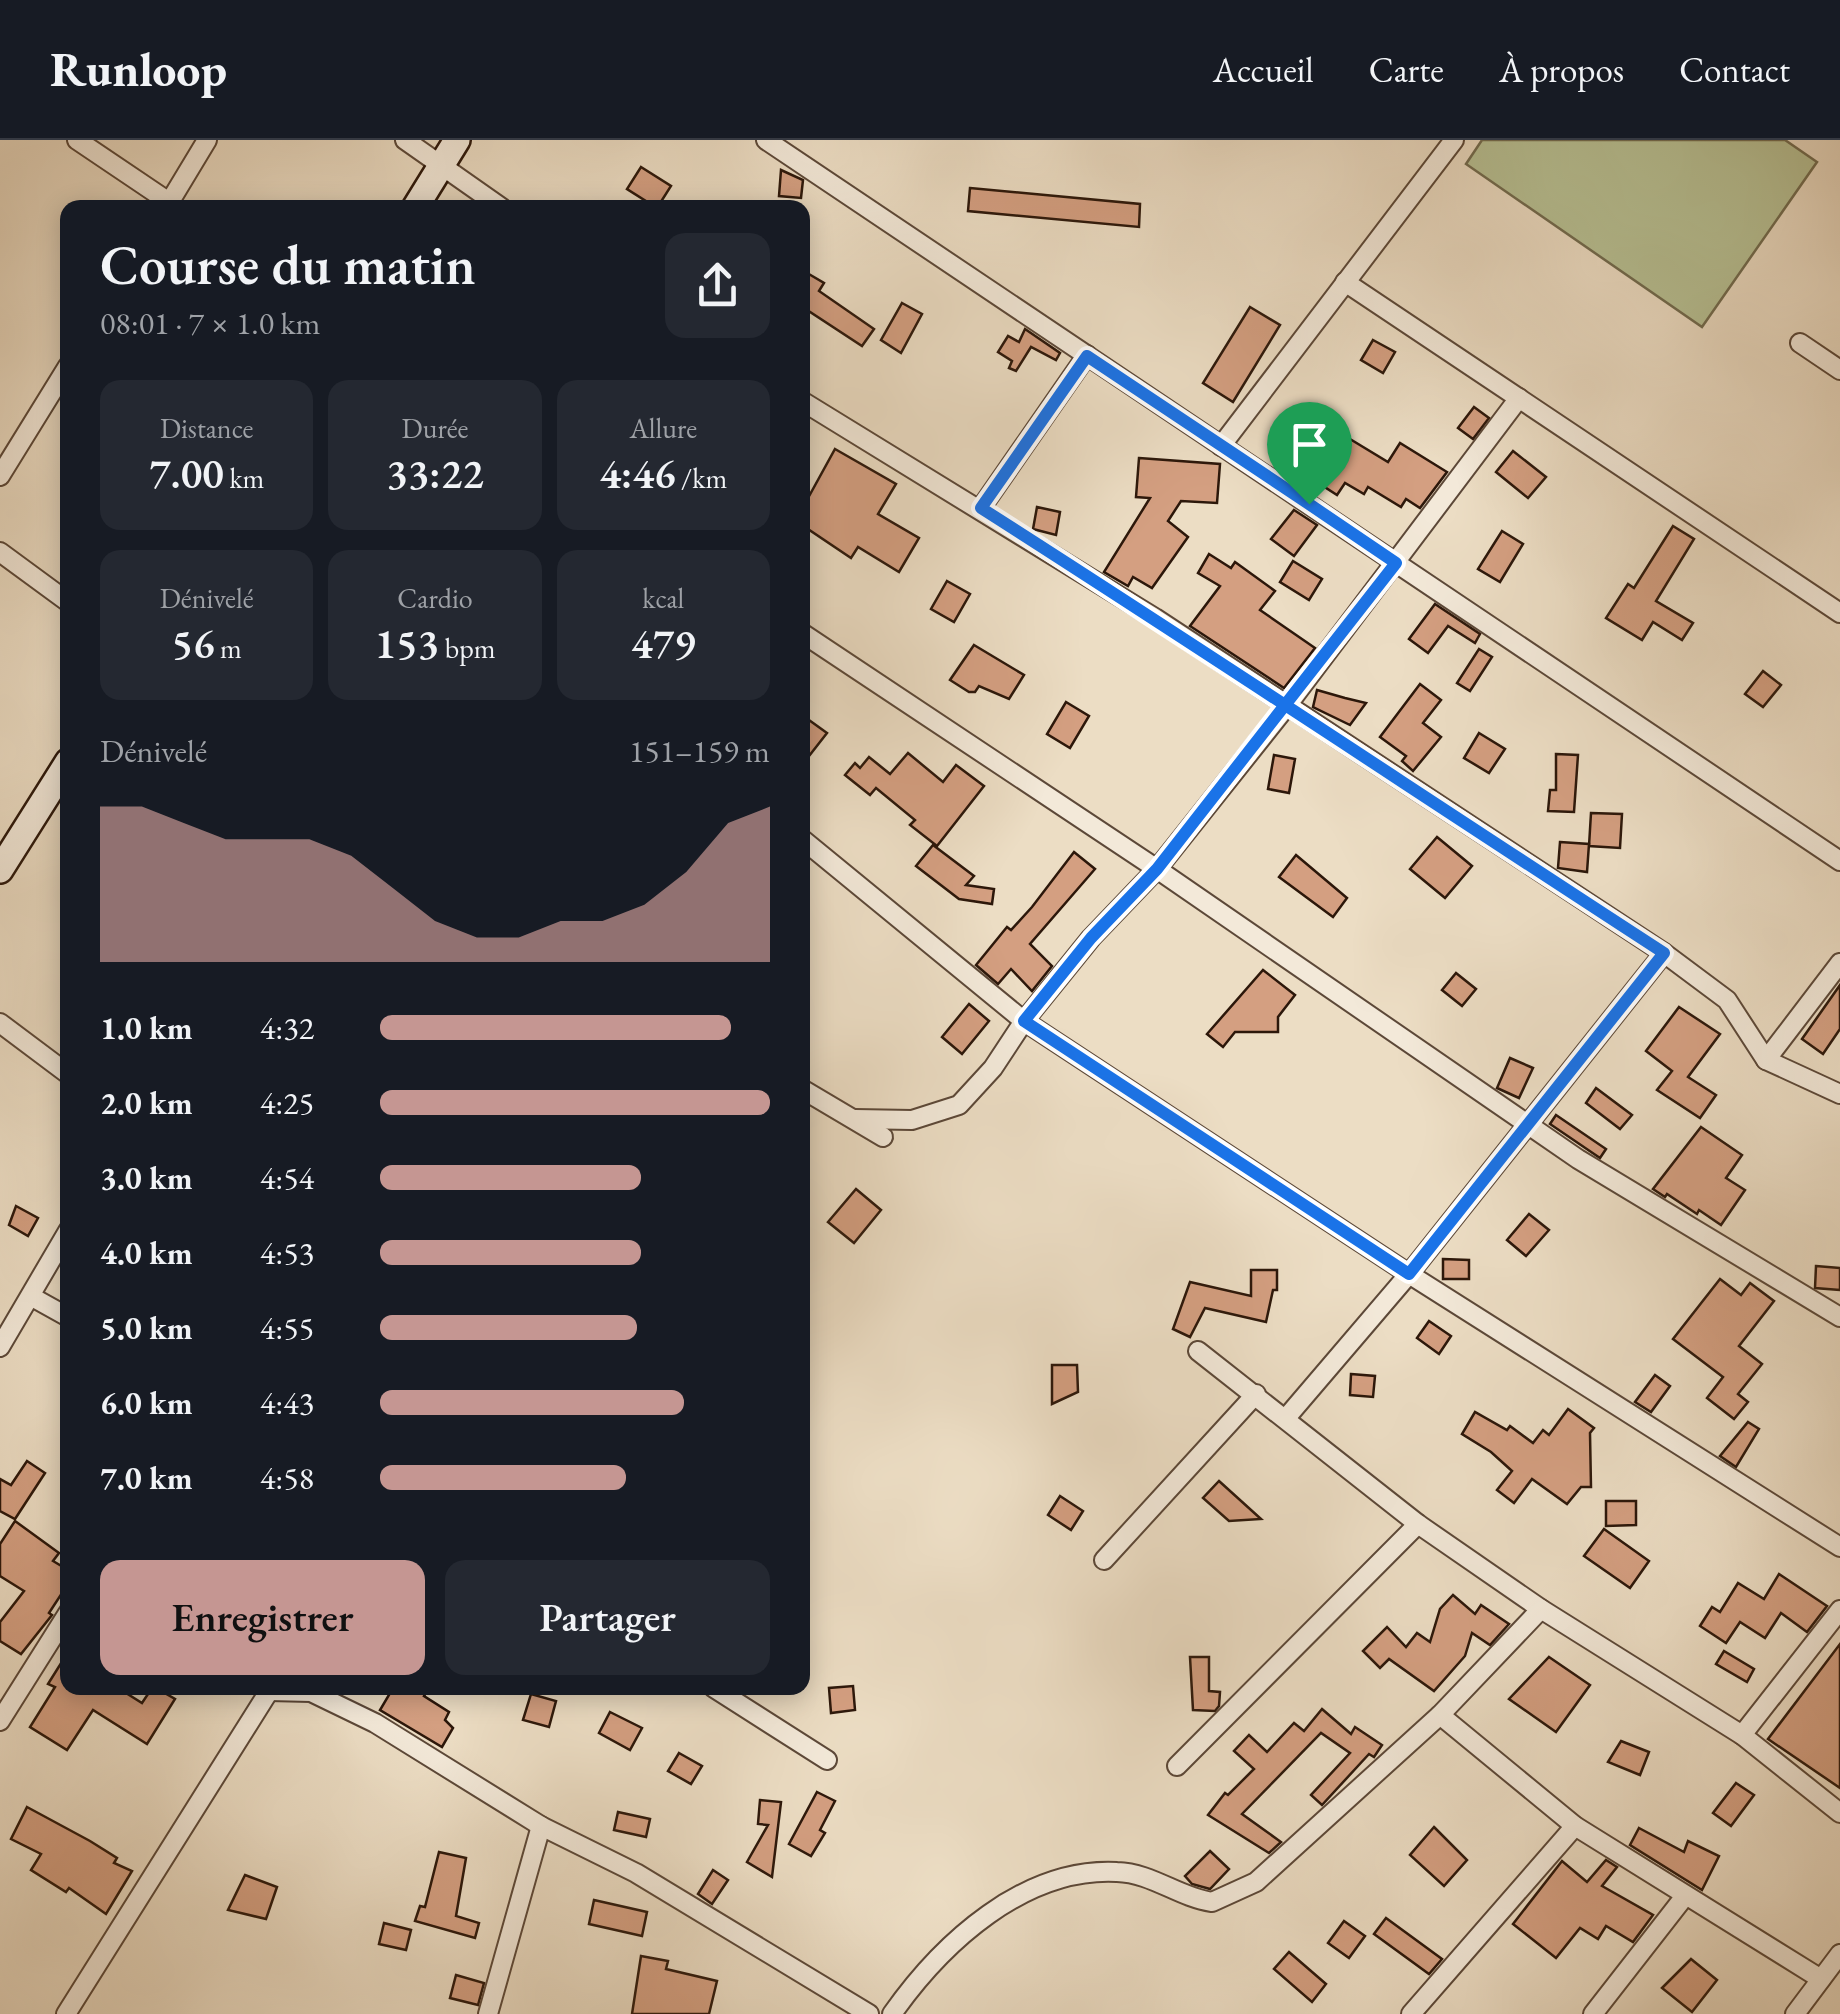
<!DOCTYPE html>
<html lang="fr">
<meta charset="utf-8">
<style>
:root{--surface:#171b24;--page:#242831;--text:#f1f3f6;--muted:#9ea1a6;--line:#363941;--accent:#c59692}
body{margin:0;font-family:"EB Garamond",serif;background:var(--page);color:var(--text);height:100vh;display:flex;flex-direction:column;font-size:38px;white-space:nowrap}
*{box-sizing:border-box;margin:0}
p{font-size:32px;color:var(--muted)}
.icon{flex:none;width:55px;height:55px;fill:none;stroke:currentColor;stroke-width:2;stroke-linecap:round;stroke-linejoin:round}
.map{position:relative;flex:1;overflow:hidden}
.sheet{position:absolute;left:60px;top:60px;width:750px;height:1495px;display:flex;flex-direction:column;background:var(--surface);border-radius:20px;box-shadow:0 5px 25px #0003}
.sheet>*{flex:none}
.pin{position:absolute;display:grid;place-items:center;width:85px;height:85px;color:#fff;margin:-102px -42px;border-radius:50% 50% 50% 0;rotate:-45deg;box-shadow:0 0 10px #0007}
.pin .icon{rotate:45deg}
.round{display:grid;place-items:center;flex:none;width:105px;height:105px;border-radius:20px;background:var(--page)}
.head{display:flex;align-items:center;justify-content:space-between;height:170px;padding:0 40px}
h1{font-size:55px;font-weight:600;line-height:75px}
.stats{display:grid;grid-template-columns:repeat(3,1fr);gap:15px;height:170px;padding:10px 40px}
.stats div{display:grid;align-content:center;border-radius:20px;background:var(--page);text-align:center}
.stats b{font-size:42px;font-weight:600}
.stats small{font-size:28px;font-weight:400}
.stats p{font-size:28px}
.chart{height:280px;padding:20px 40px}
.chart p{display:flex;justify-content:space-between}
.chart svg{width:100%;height:180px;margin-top:10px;fill:var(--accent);opacity:.7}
.primary-button{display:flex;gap:20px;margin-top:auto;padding:20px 40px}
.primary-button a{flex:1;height:115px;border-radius:20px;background:var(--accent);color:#111;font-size:40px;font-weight:600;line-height:115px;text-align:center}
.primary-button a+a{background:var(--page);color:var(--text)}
ul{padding:0 40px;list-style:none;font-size:32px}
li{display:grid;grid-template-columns:160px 120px 1fr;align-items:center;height:75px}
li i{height:25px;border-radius:12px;background:var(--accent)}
header{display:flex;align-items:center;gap:60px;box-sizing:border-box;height:140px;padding:0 50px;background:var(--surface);border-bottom:2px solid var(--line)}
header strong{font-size:48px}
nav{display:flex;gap:55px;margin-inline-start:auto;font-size:35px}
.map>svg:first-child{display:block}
.green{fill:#b7c195;stroke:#726c50;stroke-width:2.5}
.building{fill:#d49f81;stroke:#2c170a;stroke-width:2.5}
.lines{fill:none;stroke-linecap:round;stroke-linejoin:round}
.street-casing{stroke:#5c4838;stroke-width:22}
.secondary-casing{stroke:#2c170a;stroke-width:30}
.street{stroke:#f3e9d9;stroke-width:18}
.secondary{stroke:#f3e9d9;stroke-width:25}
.route-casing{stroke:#fff;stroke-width:20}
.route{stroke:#1a73e8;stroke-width:12}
</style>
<header>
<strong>Runloop</strong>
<nav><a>Accueil</a><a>Carte</a><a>À propos</a><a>Contact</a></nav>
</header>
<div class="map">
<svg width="1840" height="1874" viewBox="0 0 1840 1874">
<rect width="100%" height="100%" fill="#ecddc4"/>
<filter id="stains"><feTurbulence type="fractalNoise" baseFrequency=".002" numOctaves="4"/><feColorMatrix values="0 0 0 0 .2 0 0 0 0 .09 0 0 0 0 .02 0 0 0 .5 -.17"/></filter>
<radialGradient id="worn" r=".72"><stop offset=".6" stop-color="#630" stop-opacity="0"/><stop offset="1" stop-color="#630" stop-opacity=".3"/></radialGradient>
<!-- green -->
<path class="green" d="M1482 0H1785L1817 22 1702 187 1466 24Z"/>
<!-- building -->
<g class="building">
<path d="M641 27 671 46 657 68 627 49Z"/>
<path d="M781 30 803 40 801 58 779 56Z"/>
<path d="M970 48 1140 64 1139 87 968 71Z"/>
<path d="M802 130 824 143 819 151 874 189 862 206 807 170 802 177Z"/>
<path d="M902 163 922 174 901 213 881 200Z"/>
<path d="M1250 167 1280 185 1233 262 1203 243Z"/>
<path d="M1025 189 1060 213 1056 220 1031 207 1016 231 1009 228 1012 221 998 212 1008 196 1019 202Z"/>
<path d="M1373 200 1395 212 1383 233 1361 220Z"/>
<path d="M1474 267 1489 278 1473 299 1458 288Z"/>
<path d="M1345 296 1388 322 1400 303 1447 332 1420 368 1406 359 1401 367 1368 347 1364 354 1345 343 1337 355 1317 342Z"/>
<path d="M835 309 896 344 878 374 919 398 899 432 858 407 851 418 802 385V369Z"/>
<path d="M1513 311 1546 337 1528 358 1496 332Z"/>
<path d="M1139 318 1220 324 1217 363 1181 361 1168 381 1188 397 1152 448 1133 437 1128 446 1104 432 1150 358 1136 357Z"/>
<path d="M1037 367 1060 372 1056 395 1033 389Z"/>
<path d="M1294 370 1317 385 1294 416 1271 399Z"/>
<path d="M1673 386 1694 399 1656 461 1693 483 1682 500 1653 482 1642 500 1606 478 1628 444 1634 448Z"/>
<path d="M1502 391 1523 404 1500 442 1478 429Z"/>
<path d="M1209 414 1231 428 1235 422 1275 451 1260 470 1315 508 1284 548 1190 486 1220 446 1198 433Z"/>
<path d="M1293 421 1322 439 1309 460 1280 442Z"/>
<path d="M947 441 970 454 954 482 931 469Z"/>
<path d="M1435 464 1480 494 1475 503 1448 486 1428 513 1409 499Z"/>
<path d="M974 505 1024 535 1009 559 979 546 975 552H969L950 540Z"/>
<path d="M1479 509 1492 517 1470 551 1457 543Z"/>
<path d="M1763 531 1781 545 1763 567 1745 554Z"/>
<path d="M1420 544 1441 560 1423 583 1441 597 1413 631 1402 621 1406 616 1380 597Z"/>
<path d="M1317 550 1345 558 1366 563 1350 585 1313 567Z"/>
<path d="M1066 562 1089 576 1070 608 1047 594Z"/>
<path d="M802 575 827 593 802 625Z"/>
<path d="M1479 593 1505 609 1489 633 1464 618Z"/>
<path d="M908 613 943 642 956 625 984 646 937 706 910 685 915 680 876 648 870 655 845 635 855 623 860 628 869 617 890 634Z"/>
<path d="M1556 614 1578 615 1574 672 1548 671 1550 650H1556Z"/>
<path d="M1274 615 1295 619 1289 653 1268 649Z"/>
<path d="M1591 673 1622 674 1620 708 1589 706Z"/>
<path d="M1437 697 1472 726 1445 758 1410 729Z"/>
<path d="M1560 702 1589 704 1587 732 1558 728Z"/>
<path d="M933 705 974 736 966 745 994 749 992 764 959 759 916 726Z"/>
<path d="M1074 712 1095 729 1030 804 1052 826 1032 851 1011 829 998 844 976 825 1007 787 1011 790 1032 767Z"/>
<path d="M1296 715 1347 758 1333 777 1279 737Z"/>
<path d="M1263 830 1295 855 1278 877V892H1235L1223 907 1207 894Z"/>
<path d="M1456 833 1476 849 1462 866 1442 850Z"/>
<path d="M1840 845V889L1823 914 1802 899Z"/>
<path d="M969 864 989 881 962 914 942 897Z"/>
<path d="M1679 867 1720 894 1688 937 1716 955 1700 978 1657 950 1672 931 1646 911Z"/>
<path d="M1510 918 1533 928 1519 958 1497 948Z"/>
<path d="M1596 948 1632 975 1620 989 1586 963Z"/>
<path d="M1556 975 1606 1009 1600 1018 1550 984Z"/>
<path d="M1701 987 1742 1015 1726 1038 1745 1050 1721 1085 1699 1070 1697 1074 1667 1054 1665 1057 1653 1049Z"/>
<path d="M856 1049 881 1070 854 1103 828 1082Z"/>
<path d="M16 1066 38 1078 28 1096 9 1085Z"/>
<path d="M1529 1074 1549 1090 1526 1116 1507 1100Z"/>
<path d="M1443 1119 1469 1120V1139H1443Z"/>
<path d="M1816 1126 1840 1128V1150L1815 1148Z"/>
<path d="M1251 1130H1277V1150H1273L1266 1182 1205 1168 1190 1197 1173 1189 1190 1142 1251 1156Z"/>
<path d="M1720 1139 1741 1155 1750 1143 1774 1161 1739 1206 1762 1224 1738 1254 1748 1262 1734 1279 1707 1258 1723 1237 1673 1199Z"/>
<path d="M1429 1181 1451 1196 1439 1214 1417 1198Z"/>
<path d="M1052 1225H1077L1078 1252 1052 1264Z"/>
<path d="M1351 1234 1375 1236 1373 1257 1350 1255Z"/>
<path d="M1655 1235 1670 1246 1651 1272 1635 1262Z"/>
<path d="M1568 1269 1594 1288 1590 1293 1591 1347H1581L1567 1364 1532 1339 1514 1363 1497 1350 1512 1331 1491 1312 1462 1294 1475 1272 1507 1290 1510 1286 1533 1303 1543 1290 1549 1295Z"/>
<path d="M1748 1282 1759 1289 1736 1327 1720 1316Z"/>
<path d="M27 1321 45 1333 15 1379 0 1371V1339L11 1345Z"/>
<path d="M1219 1341 1261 1379 1229 1381 1203 1358Z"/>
<path d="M1060 1356 1083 1371 1071 1390 1048 1375Z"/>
<path d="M1606 1361H1636V1385L1606 1386Z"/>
<path d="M15 1381 59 1413 53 1421 68 1430V1444L49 1473 52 1475 21 1514 0 1501V1482L24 1451 0 1436V1404Z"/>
<path d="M1604 1389 1649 1421 1630 1448 1584 1416Z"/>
<path d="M1779 1434 1827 1466 1807 1492 1781 1473 1765 1498 1740 1482 1726 1503 1700 1486 1712 1467 1720 1472 1738 1443 1764 1459Z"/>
<path d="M1453 1455 1475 1474 1481 1465 1509 1484 1490 1505 1472 1493 1465 1516 1434 1551 1389 1519 1380 1528 1363 1511 1387 1487 1406 1507 1417 1493 1430 1502 1440 1469Z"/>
<path d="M1840 1504V1648L1768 1599Z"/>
<path d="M1724 1511 1754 1529 1747 1542 1716 1524Z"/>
<path d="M68 1512V1548H118L142 1563 152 1548H156L175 1559 147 1604 93 1570 67 1610 30 1587 55 1547 48 1544Z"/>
<path d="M1190 1517H1209V1551L1220 1552 1219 1566 1215 1571 1193 1570Z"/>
<path d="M1549 1517 1590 1545 1556 1592 1509 1559Z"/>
<path d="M853 1546 855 1570 831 1573 829 1548Z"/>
<path d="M393 1548H429L424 1556 449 1572 445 1580 453 1588 442 1607 380 1570Z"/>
<path d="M531 1554 556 1561 549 1587 523 1580Z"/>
<path d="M1322 1569 1351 1594 1355 1587 1382 1605 1374 1617 1369 1614 1322 1665 1311 1655 1350 1613 1321 1593 1242 1674 1281 1702 1269 1713 1208 1675 1225 1653 1228 1655 1254 1629 1234 1611 1249 1595 1267 1612 1294 1583 1304 1591Z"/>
<path d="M610 1572 642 1588 630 1610 599 1593Z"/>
<path d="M1621 1601 1649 1612 1640 1635 1608 1622Z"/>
<path d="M679 1613 702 1626 691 1644 668 1631Z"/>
<path d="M1736 1643 1754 1655 1731 1686 1713 1673Z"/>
<path d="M817 1652 835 1661 820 1690 825 1693 811 1716 789 1704Z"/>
<path d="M760 1660 781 1662 772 1737 747 1722 768 1685 758 1684Z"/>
<path d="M27 1667 90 1701 117 1718 114 1723 132 1731 106 1774 69 1748 66 1752 31 1730 41 1714 11 1699Z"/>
<path d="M618 1672 650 1679 646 1697 614 1690Z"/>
<path d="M1434 1687 1467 1720 1444 1746 1410 1715Z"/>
<path d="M1639 1688 1684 1712 1688 1701 1719 1716 1702 1750 1630 1705Z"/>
<path d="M1210 1711 1229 1729 1210 1749 1192 1744 1185 1736Z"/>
<path d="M439 1712 466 1718 456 1776 479 1783 475 1798 415 1781 420 1766 425 1767Z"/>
<path d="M1606 1720 1617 1727 1602 1746 1653 1775 1633 1802 1606 1786 1598 1799 1580 1788 1556 1818 1513 1784 1562 1721 1587 1742Z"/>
<path d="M713 1730 728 1740 712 1764 698 1754Z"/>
<path d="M245 1735 277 1747 266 1779 228 1770Z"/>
<path d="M594 1760 647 1772 642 1796 589 1784Z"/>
<path d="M1386 1778 1442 1819 1429 1834 1374 1794Z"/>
<path d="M1344 1781 1365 1796 1349 1818 1328 1803Z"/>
<path d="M384 1783 411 1790 406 1810 379 1804Z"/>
<path d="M1289 1812 1326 1844 1312 1862 1274 1829Z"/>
<path d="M641 1816 668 1821 666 1829 717 1841 709 1874H632Z"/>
<path d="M1691 1819 1717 1840 1692 1872 1662 1848Z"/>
<path d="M456 1835 484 1843 478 1865 450 1858Z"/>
</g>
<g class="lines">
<!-- street casing -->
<g class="street-casing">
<g id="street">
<path d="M77 0 169 62"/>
<path d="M405 0 502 68"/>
<path d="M766 0 1840 721"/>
<path d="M166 68 207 0"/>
<path d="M1345 142 1840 473"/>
<path d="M1800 203 1840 230"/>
<path d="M802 261 1155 478 1664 813 1727 860 1766 920 1840 954"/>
<path d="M1221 306 1454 0"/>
<path d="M0 336 68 226"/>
<path d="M981 368 1087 215"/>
<path d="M0 412 68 462"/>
<path d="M802 493 1157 729 1578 1019 1840 1177"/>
<path d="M802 699 1024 881 1409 1134 1840 1407"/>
<path d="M0 883 68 934"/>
<path d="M1766 920 1840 823"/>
<path d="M802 949 883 997"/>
<path d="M855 979 912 980 959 965 993 928 1024 881 1091 798 1157 729 1286 567 1519 258"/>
<path d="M32 1157 68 1177"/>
<path d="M0 1207 68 1091"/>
<path d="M1198 1211 1418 1384 1541 1469 1742 1595 1840 1673"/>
<path d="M1286 1278 1409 1134 1664 813"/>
<path d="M1104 1420 1256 1254"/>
<path d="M714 1548 827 1620"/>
<path d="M269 1551 311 1552 375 1583 541 1686 636 1733 869 1874"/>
<path d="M1440 1575 1575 1686 1821 1839"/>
<path d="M0 1581 68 1473"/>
<path d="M1742 1595 1840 1470"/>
<path d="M1177 1626 1418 1384"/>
<path d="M66 1874 271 1548"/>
<path d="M488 1874 541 1686"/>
<path d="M892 1874C942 1803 1024 1727 1117 1732 1152 1733 1178 1757 1212 1762L1256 1742 1440 1575 1541 1469"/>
<path d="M1411 1874 1575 1686"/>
<path d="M1593 1874 1685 1756"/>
<path d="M1795 1874 1840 1814"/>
</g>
</g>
<!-- secondary casing -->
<g class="secondary-casing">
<g id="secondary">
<path d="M415 68 457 0"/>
<path d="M0 730 68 622"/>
</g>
</g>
<!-- street -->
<use href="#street" class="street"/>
<!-- secondary -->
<use href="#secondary" class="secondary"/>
</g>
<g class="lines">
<!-- route casing -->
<g class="route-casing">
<path id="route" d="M1309 364 1396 423 1157 729 1091 798 1024 881 1409 1134 1664 813C1436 665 1210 514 981 368L1087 216 1309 364"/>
</g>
<!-- route -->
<use href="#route" class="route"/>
</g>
<rect width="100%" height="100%" filter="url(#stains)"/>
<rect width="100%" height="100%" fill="url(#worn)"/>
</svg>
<div class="pin" style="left:1309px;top:364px;background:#1e9e55"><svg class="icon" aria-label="arrive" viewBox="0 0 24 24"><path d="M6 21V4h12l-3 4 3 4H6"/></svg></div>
<section class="sheet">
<div class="head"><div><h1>Course du matin</h1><p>08:01 · 7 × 1.0 km</p></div><a class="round"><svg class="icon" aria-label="share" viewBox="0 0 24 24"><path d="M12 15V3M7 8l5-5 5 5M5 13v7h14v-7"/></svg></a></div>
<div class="stats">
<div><p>Distance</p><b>7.00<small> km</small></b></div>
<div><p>Durée</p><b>33:22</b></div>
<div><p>Allure</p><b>4:46<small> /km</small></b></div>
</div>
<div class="stats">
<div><p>Dénivelé</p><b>56<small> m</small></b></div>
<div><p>Cardio</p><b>153<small> bpm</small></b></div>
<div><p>kcal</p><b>479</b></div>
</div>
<div class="chart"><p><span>Dénivelé</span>151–159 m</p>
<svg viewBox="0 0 160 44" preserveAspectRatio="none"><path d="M0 44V6L10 6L20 10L30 14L40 14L50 14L60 18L70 26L80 34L90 38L100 38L110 34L120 34L130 30L140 22L150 10L160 6V44z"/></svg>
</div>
<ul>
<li><b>1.0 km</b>4:32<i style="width:90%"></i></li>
<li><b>2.0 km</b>4:25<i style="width:100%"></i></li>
<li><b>3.0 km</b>4:54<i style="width:67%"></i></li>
<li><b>4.0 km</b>4:53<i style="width:67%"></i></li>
<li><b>5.0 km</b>4:55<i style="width:66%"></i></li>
<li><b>6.0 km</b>4:43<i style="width:78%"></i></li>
<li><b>7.0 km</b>4:58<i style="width:63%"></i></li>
</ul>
<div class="primary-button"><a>Enregistrer</a><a>Partager</a></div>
</section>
</div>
